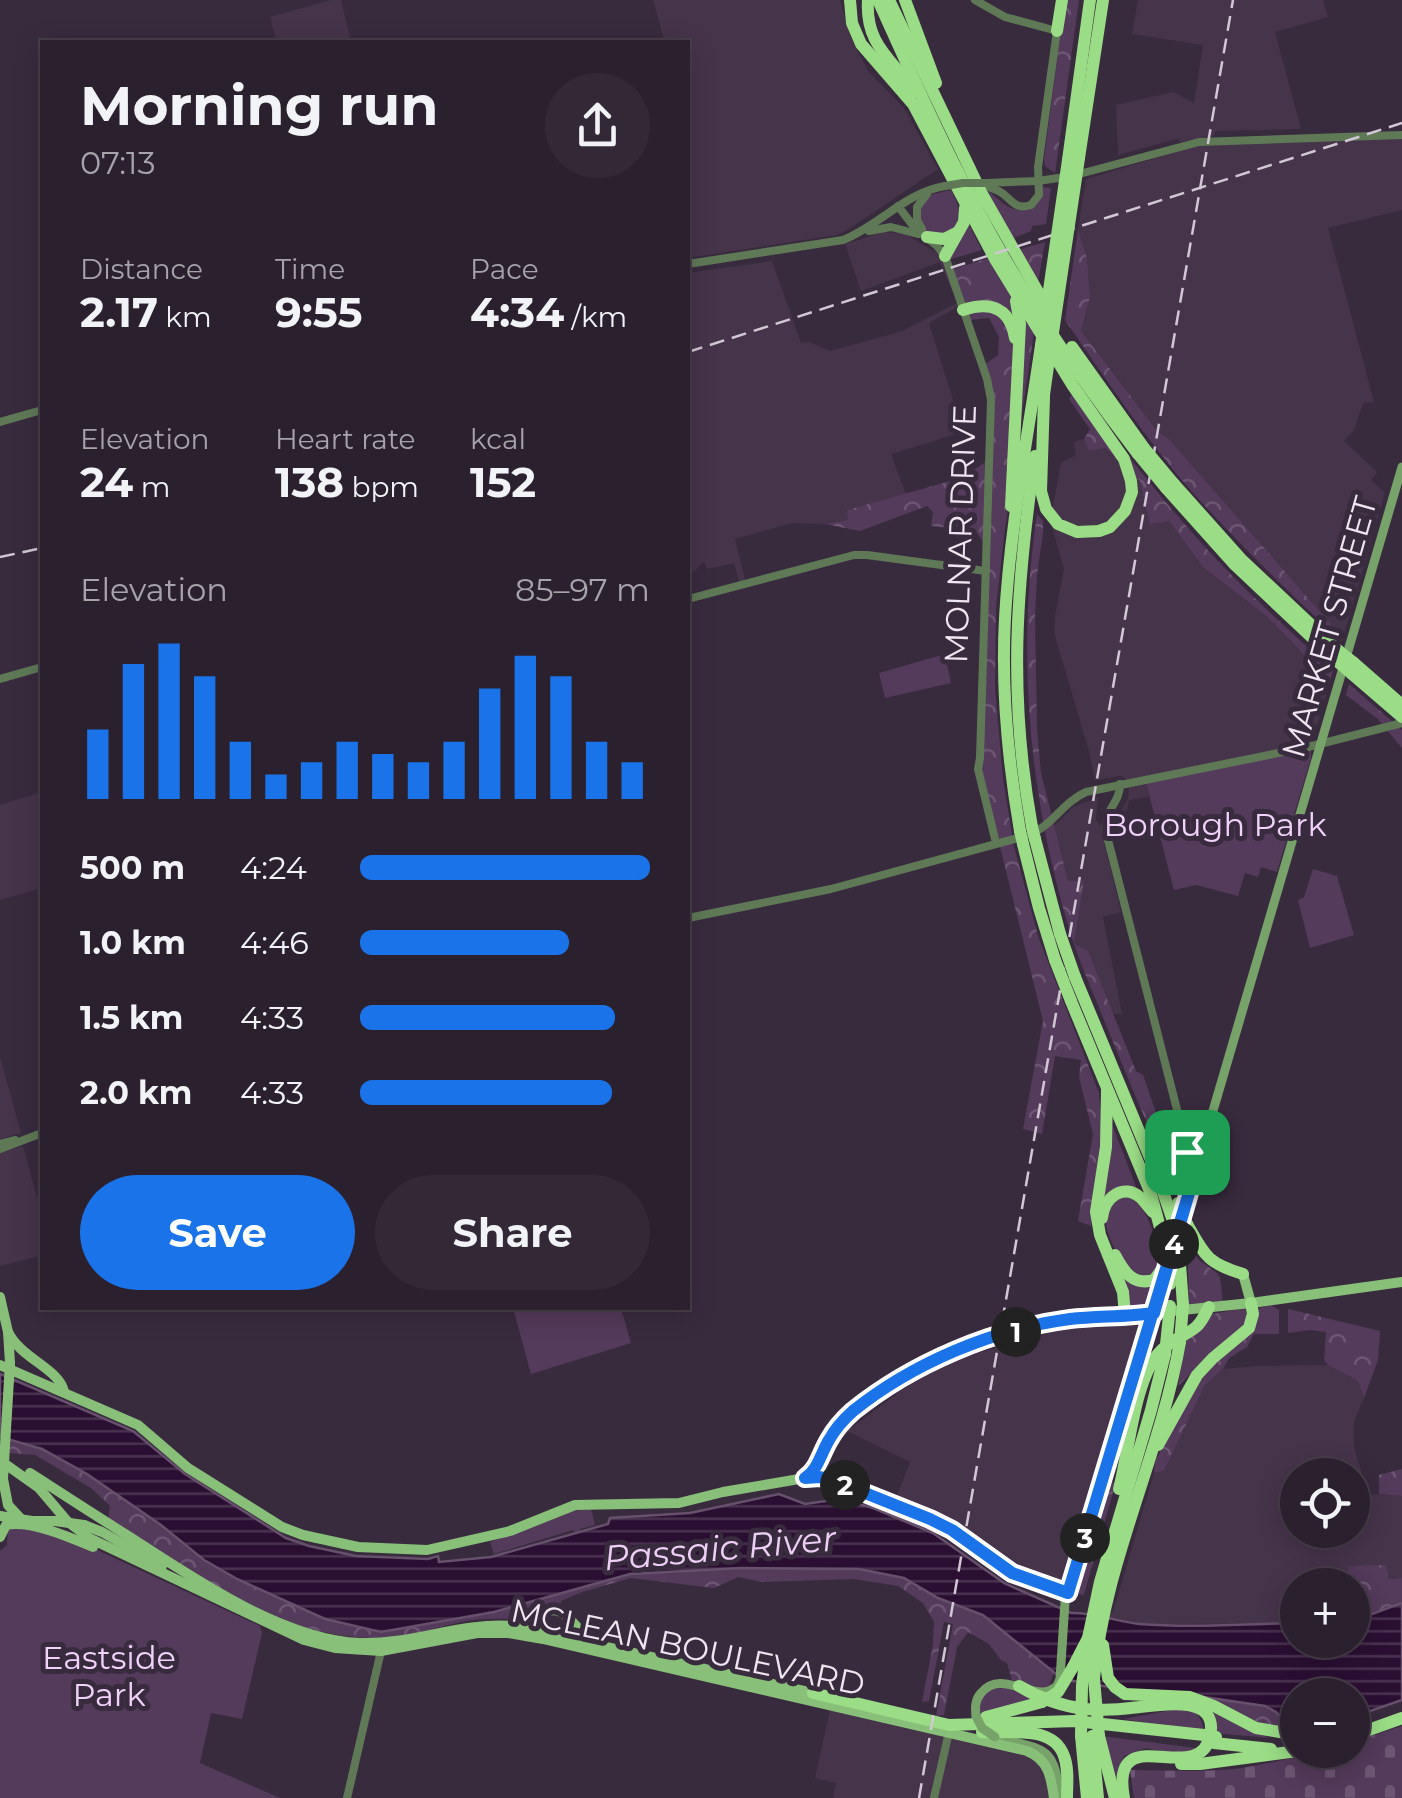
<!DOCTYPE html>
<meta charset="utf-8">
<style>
:root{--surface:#2b202e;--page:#332836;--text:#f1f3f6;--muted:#a6a3aa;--line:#473e4a;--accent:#1a73e8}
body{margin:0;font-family:Montserrat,sans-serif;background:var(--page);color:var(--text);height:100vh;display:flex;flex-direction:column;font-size:38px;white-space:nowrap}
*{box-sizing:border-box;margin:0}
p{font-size:32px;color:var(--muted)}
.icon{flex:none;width:55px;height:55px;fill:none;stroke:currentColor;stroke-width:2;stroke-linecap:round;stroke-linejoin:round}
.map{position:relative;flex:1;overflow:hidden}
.details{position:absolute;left:40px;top:40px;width:650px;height:1270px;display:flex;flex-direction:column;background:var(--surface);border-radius:0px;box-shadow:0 5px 25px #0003,0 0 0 2px var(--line)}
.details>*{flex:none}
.fabs{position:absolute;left:1280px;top:1458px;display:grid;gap:20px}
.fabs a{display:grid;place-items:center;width:90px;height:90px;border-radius:50%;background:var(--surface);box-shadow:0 5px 25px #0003,0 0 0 2px var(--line);font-size:50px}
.pin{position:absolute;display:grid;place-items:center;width:85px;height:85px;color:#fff;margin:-42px;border-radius:20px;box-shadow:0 5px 15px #0006}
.km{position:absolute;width:50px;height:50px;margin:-25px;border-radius:50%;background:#222;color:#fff;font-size:28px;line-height:50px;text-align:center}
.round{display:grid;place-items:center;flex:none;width:105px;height:105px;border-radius:52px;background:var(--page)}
.headline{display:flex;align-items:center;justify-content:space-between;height:170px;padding:0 40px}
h1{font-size:55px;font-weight:700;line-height:75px}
.stats{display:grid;grid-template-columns:repeat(3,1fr);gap:15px;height:170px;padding:10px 40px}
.stats div{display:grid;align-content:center}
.stats b{font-size:42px;font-weight:700}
.stats small{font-size:28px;font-weight:400}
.stats p{font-size:28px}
.chart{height:280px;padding:20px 40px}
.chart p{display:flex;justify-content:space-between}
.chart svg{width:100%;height:180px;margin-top:10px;stroke:var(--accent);stroke-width:6}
.button{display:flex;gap:20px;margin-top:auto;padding:20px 40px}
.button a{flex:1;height:115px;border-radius:60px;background:var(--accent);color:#fff;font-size:40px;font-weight:700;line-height:115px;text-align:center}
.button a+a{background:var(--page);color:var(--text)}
ul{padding:0 40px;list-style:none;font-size:32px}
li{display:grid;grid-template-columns:160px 120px 1fr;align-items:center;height:75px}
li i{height:25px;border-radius:12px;background:var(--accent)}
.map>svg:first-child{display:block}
.built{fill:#46344b;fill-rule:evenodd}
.green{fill:#543a5b}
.forest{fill:url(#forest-crowns)}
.cemetery{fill:url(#cemetery-stones)}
.water{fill:url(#water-rules);stroke:#66506c;stroke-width:2.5}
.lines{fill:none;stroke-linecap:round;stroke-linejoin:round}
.tertiary{stroke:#5f7957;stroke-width:8}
.secondary{stroke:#77a26a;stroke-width:9}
.primary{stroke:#89c079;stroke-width:10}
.motorway{stroke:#9add86;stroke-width:12}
.rail{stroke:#d2c8d5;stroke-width:2.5;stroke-dasharray:15 8;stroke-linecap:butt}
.tertiary-bridge{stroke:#5f7957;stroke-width:8}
.secondary-bridge{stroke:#77a26a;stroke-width:9}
.primary-bridge{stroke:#89c079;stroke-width:10}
.motorway-bridge{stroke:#9add86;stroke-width:12}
.route-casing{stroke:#fff;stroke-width:20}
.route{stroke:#1a73e8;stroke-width:12}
.labels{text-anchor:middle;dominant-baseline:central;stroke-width:10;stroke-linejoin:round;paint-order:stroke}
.street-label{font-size:32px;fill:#f0e6f2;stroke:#392b3e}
.park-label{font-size:32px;fill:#f0d2fa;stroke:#392b3e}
.water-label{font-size:35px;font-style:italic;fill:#edcff6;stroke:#392b3e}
</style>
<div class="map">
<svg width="1402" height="1798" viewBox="0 0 1402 1798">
<defs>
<pattern id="forest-crowns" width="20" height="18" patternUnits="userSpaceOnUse" patternTransform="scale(2.5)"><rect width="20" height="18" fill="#543a5b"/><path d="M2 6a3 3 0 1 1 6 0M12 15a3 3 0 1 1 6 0" fill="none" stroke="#6d5673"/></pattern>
<pattern id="cemetery-stones" width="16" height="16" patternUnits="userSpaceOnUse" patternTransform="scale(2.5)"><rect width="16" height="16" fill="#543a5b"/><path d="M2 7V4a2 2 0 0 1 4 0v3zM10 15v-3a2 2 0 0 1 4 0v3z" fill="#6d5673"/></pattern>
<pattern id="water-rules" width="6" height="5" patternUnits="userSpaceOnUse" patternTransform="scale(2.5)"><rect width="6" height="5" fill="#2b0f33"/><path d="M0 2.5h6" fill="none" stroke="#4a3251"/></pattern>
</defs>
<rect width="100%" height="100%" fill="#392b3e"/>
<!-- built -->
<g class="built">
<path d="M331 0H341L351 42H277L270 17Z"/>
<path d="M653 0H840L851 38 868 71 904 108 938 169 846 231 836 235 688 258V148L690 133 688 123V42H665Z"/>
<path d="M1138 0H1323L1328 17 1275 32 1301 129 1216 131 1214 136 1179 142 1180 138 1118 155 1116 105 1173 92 1194 103 1203 45 1132 34Z"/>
<path d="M1402 138V210L1328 228 1374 402 1363 403 1354 430 1344 441 1377 472 1371 480 1385 493 1343 638 1169 439 1158 432 1081 331 1090 297 1087 258 1078 230 1086 179 1196 146Z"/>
<path d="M884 232 905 234 939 254 947 271 959 306 929 323 963 432 891 454 906 494 847 510 849 520 825 524 792 523 735 539 746 584 740 585 734 563 707 569 704 561 688 578V346L691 344 688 330V273L772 261 801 343 809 342 830 351 902 331 957 303 940 262 861 291 845 244Z"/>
<path d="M1084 439 1089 451 1105 448 1140 481 1150 523 1169 521 1203 567 1266 616 1330 681 1311 746 1146 780 1149 797 1129 800 1125 817 1115 820 1128 799 1129 781 1121 776 1095 780 1089 751 1054 633 1055 616 1064 569 1050 521 1061 463 1076 455 1074 442Z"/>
<path d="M42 792V888L0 900V805Z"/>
<path d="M1098 797 1096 820 1100 825 1121 912 1103 917 1122 1014H1113L1088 951 1074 945 1084 881H1068L1054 826 1073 807Z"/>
<path d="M0 1057 21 1133 0 1139Z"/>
<path d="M23 1146 42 1216V1255L0 1266V1153Z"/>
<path d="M1109 1324 1141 1326 1064 1585 1017 1569 942 1517 896 1498 910 1462 847 1431 902 1390 951 1361 1051 1332Z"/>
<path d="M1328 1365 1358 1381 1364 1398 1354 1421V1447L1368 1494 1402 1496V1578L1389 1579 1348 1566V1585H1298L1297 1623 1153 1624 1102 1618 1113 1612 1154 1473 1164 1471 1205 1385 1223 1369 1256 1366ZM1298 1475H1352V1530H1298Z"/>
<path d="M830 1710 1038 1758 1053 1798H833L836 1783 815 1778Z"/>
</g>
<!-- green -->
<g class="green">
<path d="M1043 187 1051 188 1046 224 1032 226 1031 231 1011 239 987 190C1004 203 1012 216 1034 207Z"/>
<path d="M951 190C960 207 963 218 950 234L929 235C919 223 916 214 922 200L933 194Z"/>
<path d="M968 223 982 250 948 260Z"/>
<path d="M945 654 951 683 885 698 879 673Z"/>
<path d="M1311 746V758L1277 872 1261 867 1258 877 1245 873 1238 896 1196 885 1174 890 1145 779Z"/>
<path d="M1313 869 1337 876 1354 935 1310 948 1298 900 1304 897Z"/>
<path d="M1110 1119 1139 1194 1134 1190 1098 1209Z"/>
<path d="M1122 1194C1151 1203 1158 1245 1158 1272L1142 1279C1119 1258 1104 1241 1105 1208Z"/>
<path d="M1117 1268 1153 1284 1145 1309H1128Z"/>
<path d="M1271 1305 1279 1310V1334H1254L1252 1326 1256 1309Z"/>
<path d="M513 1308H621L631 1343 531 1374Z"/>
<path d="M591 1509 595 1525 580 1529V1532L575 1533 573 1530 494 1554 490 1542 569 1511Z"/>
<path d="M8 1526 57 1536 95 1549 260 1626 262 1633 242 1719 211 1713 200 1763 280 1798H0V1551L7 1545Z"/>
<path d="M1007 1688 1039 1700 978 1717 982 1695 992 1689Z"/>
<path d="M1197 1702 1236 1724 1270 1738 1213 1733Z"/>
<path d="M1183 1708C1197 1712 1202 1717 1204 1732L1123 1719Z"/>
<path d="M1101 1736 1196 1748 1180 1756 1146 1748 1124 1756 1117 1771 1116 1789Z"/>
</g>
<!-- forest -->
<g class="forest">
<path d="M1065 0H1079L1055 173 1045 166 1044 159Z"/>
<path d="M1078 230 1087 258 1090 297 1081 331 1158 432 1169 439 1343 638 1342 641C1290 594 1241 546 1194 494 1146 440 1106 379 1065 320Z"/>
<path d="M1045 242 1038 282 1018 250Z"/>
<path d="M989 258 1035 326 1005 528 996 607 995 689 1003 779 1014 847 1039 939 1099 1093 1103 1142 1091 1226 1078 1221 1093 1134 1079 1077 1081 1060 1055 1056 1042 1134 1023 1129 1043 1021 981 769 987 548 975 530 931 526 933 512 927 506 860 531 825 524 848 520 847 510 961 478 989 460 991 416 983 366 998 355 999 337 989 318 971 320 947 271Z"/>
<path d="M1077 386C1114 438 1153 489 1196 537 1238 585 1286 627 1333 671L1330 681 1266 616 1203 567 1169 521 1150 524 1140 481 1105 448 1089 451 1084 439 1090 429 1069 399Z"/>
<path d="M1037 514 1043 521V533L1037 575 1035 617 1037 730 1041 773 1068 881H1084L1074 944 1088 951 1136 1071 1143 1075 1164 1136H1169L1170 1138 1184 1174 1178 1196C1153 1138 1128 1079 1104 1020 1093 992 1080 964 1071 935 1029 798 1016 656 1037 514Z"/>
<path d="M1349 684 1402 730V748L1378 719 1346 695Z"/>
<path d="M1184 1240 1199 1260 1217 1273 1220 1278 1223 1302 1189 1304 1188 1263Z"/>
<path d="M1245 1308 1248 1319 1242 1331 1205 1360 1178 1386 1186 1338 1207 1315Z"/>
<path d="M1288 1309 1380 1331 1378 1360 1364 1398 1358 1381 1328 1365 1324 1360 1326 1332 1309 1330 1288 1333Z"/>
<path d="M1252 1326 1254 1334 1247 1347 1229 1358 1223 1369 1205 1385 1164 1471 1154 1473 1155 1462 1192 1386Z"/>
<path d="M8 1441 42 1449 87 1474 161 1525 195 1554 237 1579 325 1619 381 1632 494 1612 630 1574 741 1568 859 1569 904 1578 938 1598 983 1615 1054 1672 1048 1689H1037L1012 1680 1007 1663 1001 1660 989 1644 968 1632 957 1647 944 1715 936 1716 953 1624 944 1622 929 1701 922 1702 933 1645 934 1622 923 1603 898 1586 854 1579 762 1582 738 1577 714 1588 631 1578 582 1592 561 1601 560 1608C546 1606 535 1608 527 1621 507 1618 487 1618 466 1621 439 1626 412 1638 384 1638 317 1640 254 1612 197 1579 166 1561 139 1537 108 1519L110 1506 91 1488 35 1455 8 1453Z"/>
<path d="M1402 1469V1496L1379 1494V1475Z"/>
<path d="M1116 1482 1085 1591 1083 1596 1071 1589 1109 1483Z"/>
<path d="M1386 1565 1389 1579 1402 1578V1603L1353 1621 1352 1585H1348V1566Z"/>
<path d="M1209 1697C1228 1700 1251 1701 1268 1708 1283 1714 1278 1719 1297 1722V1733H1283L1215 1703Z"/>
</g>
<!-- cemetery -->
<path class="cemetery" d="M1402 1726V1798H1134L1130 1770C1167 1770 1206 1773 1242 1768 1280 1762 1315 1750 1352 1750L1353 1742Z"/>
<!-- water -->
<path class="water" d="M0 1374 133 1431 185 1474 286 1538 309 1546 356 1556 428 1559 438 1556 439 1562 491 1557 608 1524 610 1518 690 1513 779 1494 805 1504 840 1499 873 1508 933 1533 1004 1583 1071 1613C1094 1612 1117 1622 1140 1624 1192 1628 1246 1624 1297 1623L1298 1640H1352L1353 1621 1402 1603V1700L1353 1717 1352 1695H1298L1297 1722 1282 1719 1276 1712 1265 1706 1204 1697 1134 1691 1073 1681 1056 1674 983 1615 938 1598 904 1578 859 1569 741 1568 630 1574 494 1612 381 1632 325 1619 237 1579 204 1560 161 1525 87 1474 42 1449 0 1437Z"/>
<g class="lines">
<!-- tertiary -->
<g class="tertiary">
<path d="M975 0 1005 17 1057 31 1038 167 1039 195 1031 205C1015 210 1013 201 1002 193 998 190 993 189 989 187"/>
<path d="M986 183 1038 181 1072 176 1199 142 1402 135"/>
<path d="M898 206 914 227 937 246 945 256 987 379 991 400 980 758 978 769 996 843"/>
<path d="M922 229 917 220V207L927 194"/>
<path d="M869 231 891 227 918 234"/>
<path d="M688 264 843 240C879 226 906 192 945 186"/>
<path d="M0 422 42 410"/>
<path d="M688 599 854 555H867L986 571"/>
<path d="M0 679 42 667"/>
<path d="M1120 784C1120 805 1103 809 1106 832L1194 1176"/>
<path d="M688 918 831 889 1029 835C1053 825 1063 802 1086 792L1308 747 1402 723"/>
<path d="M0 1144 15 1140"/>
<path d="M0 1149 42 1133"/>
<path d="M805 1478 820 1477 840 1483 930 1519 952 1531 1012 1573 1068 1593"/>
<path d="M347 1798 381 1651"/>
<path d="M934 1798 949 1732"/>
</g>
<!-- secondary -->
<g class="secondary">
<path d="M1183 1213 1402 467"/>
<path d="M976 1716C975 1707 975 1700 981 1693 998 1672 1022 1692 1042 1692 1050 1692 1051 1690 1057 1686L1060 1679 1065 1602 1175 1238"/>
<path d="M995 1737C1040 1750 1057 1743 1059 1798"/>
</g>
<!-- primary -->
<g class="primary">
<path d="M1243 1274 1251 1303"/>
<path d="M0 1297 8 1332 10 1363"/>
<path d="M8 1332C21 1359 60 1369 64 1392"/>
<path d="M0 1365 138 1425 188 1468 282 1527 303 1535 358 1547 427 1550 510 1531 575 1505 679 1503 723 1492 805 1478 814 1471 831 1435 849 1415 929 1362 971 1344 1067 1319 1143 1314 1251 1303 1402 1282"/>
<path d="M1 1461 39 1488 67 1521 89 1538 304 1640 335 1648 381 1651 477 1633H508L543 1639 1027 1751C1049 1760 1051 1777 1054 1798"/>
<path d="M30 1473C64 1495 98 1517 133 1539 196 1580 284 1640 360 1643 412 1645 460 1622 512 1626L813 1693"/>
<path d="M3 1479 8 1505 20 1518"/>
<path d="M0 1516 32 1521H55"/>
<path d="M84 1525 102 1532 162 1566"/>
<path d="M0 1537 6 1525C31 1520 69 1537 93 1547"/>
<path d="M541 1636C535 1622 541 1610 557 1610L568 1617 589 1640"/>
</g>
<!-- motorway -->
<g class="motorway">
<path d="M850 0 852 23 861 44 913 104 995 259 1073 386 1124 459 1131 481 1132 492 1125 511 1110 527 1099 531 1077 532 1058 524 1046 509 1041 491 1044 397"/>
<path d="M868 0C865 45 892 59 915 92"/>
<path d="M878 0C923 100 972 211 1032 303 1065 355 1100 405 1138 454"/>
<path d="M889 0 982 194 1050 313"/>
<path d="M905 0 936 83"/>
<path d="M1057 31 1062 0"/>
<path d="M1079 158 1103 0"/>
<path d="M1068 160 1090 0"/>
<path d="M927 237 944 239 958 232"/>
<path d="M945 256 964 222 965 208"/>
<path d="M963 310C991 301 1010 308 1015 338"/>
<path d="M1072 347 1144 448"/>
<path d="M1043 402 1049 359"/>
<path d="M1174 484 1241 559 1340 652"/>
<path d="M1166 488 1235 565 1338 662"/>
<path d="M1011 506 1020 324 1016 301"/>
<path d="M1354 663 1402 705"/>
<path d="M1352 674 1402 717"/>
<path d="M1032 827C1008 696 1016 587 1035 456"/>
<path d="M1020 831C1008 761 1001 690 1005 618 1010 527 1028 436 1041 345"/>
<path d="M1035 839 1060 934"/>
<path d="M1023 844 1039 908 1055 960"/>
<path d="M1075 977 1158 1177 1173 1221"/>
<path d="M1071 1001 1151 1194 1165 1246"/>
<path d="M1107 1091 1106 1147 1096 1212 1100 1235 1123 1292 1125 1315"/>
<path d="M1102 1218C1104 1198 1123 1182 1141 1198 1145 1202 1149 1208 1153 1212"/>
<path d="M1187 1224C1205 1256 1207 1263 1243 1274"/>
<path d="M1179 1251 1183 1305"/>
<path d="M1115 1255C1124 1272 1133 1286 1154 1280L1169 1260"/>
<path d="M1158 1445 1197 1375 1213 1358 1249 1328 1253 1314 1251 1303"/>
<path d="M1119 1489C1129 1452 1134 1382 1158 1354 1168 1341 1184 1337 1196 1327 1202 1322 1205 1314 1209 1307"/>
<path d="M1103 1645 1108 1678 1115 1687 1125 1694 1190 1697 1214 1706 1256 1728 1298 1735"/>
<path d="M1073 1667 1088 1638 1100 1582 1151 1410 1165 1354"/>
<path d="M1094 1679C1104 1562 1160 1457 1180 1342"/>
<path d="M1019 1686C1039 1698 1061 1706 1085 1709 1100 1710 1116 1710 1131 1708 1154 1706 1220 1691 1210 1736 1199 1789 1109 1717 1124 1798"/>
<path d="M813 1693 949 1725 1075 1721 1204 1735"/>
<path d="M986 1717 1042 1702"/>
<path d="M982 1732C1008 1734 1053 1724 1064 1756 1069 1769 1067 1785 1067 1798"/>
<path d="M1081 1736 1087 1798"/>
<path d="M1092 1736 1098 1798"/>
<path d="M1099 1736 1115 1798"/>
<path d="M1352 1736 1402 1718"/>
<path d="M1214 1743 1271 1749"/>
<path d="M1181 1764H1200L1305 1750"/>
</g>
<!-- rail -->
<g class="rail">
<path d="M688 352 1402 123"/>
<path d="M0 557 42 548"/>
<path d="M919 1798 1233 0"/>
</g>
<!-- tertiary-bridge -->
<path class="tertiary-bridge" d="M945 186 963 183H986"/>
<!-- secondary-bridge -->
<path class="secondary-bridge" d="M976 1716 982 1728 995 1737"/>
<!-- primary-bridge -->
<g class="primary-bridge">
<path d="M3 1479 10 1363"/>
<path d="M55 1521 84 1525"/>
</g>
<!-- motorway-bridge -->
<g class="motorway-bridge">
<path d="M1041 345 1068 160"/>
<path d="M1049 359 1079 158"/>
<path d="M1144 448 1174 484"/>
<path d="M1138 454 1166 488"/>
<path d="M1340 652 1354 663"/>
<path d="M1338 662 1352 674"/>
<path d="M1032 827 1035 839"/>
<path d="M1020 831 1023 844"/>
<path d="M1060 934 1075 977"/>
<path d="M1055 960 1071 1001"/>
<path d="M1178 1203 1187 1224"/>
<path d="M1173 1221 1179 1251"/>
<path d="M1165 1246 1170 1284"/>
<path d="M1180 1342 1183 1305"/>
<path d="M1165 1354 1170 1306"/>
<path d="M1094 1679 1099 1736"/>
<path d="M1042 1702 1058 1692 1073 1667"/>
<path d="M1204 1735 1216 1737"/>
<path d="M1081 1736 1082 1686 1088 1638"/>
</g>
</g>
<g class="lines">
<!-- route casing -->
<g class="route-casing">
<path id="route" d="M1187 1152 1194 1176 1156 1306 1154 1313C1126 1317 1098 1316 1070 1319 993 1329 913 1363 853 1411 844 1419 835 1429 829 1440 821 1453 818 1470 805 1478L820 1477 840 1483 930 1519 952 1530 1012 1573 1068 1593 1194 1176 1200 1155 1187 1152"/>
</g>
<!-- route -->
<use href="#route" class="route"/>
</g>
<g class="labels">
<!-- street labels -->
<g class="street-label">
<text transform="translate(960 534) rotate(-88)">MOLNAR DRIVE</text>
<text transform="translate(1329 627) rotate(-74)">MARKET STREET</text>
<text transform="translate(688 1647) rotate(12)">MCLEAN BOULEVARD</text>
</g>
<!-- park labels -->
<g class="park-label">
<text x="1215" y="824">Borough Park</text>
<text x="109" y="1657">Eastside<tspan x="109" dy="37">Park</tspan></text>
</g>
<!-- water labels -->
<g class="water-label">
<text transform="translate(720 1548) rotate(-5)">Passaic River</text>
</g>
</g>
</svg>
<div class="fabs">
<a><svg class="icon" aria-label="locate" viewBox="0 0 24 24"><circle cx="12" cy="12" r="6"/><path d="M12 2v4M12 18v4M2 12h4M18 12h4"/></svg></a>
<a>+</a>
<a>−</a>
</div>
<div class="pin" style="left:1187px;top:1152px;background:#1e9e55"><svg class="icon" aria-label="arrive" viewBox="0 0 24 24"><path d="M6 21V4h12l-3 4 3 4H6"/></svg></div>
<b class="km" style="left:1016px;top:1332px">1</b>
<b class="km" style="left:845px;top:1485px">2</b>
<b class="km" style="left:1085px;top:1538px">3</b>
<b class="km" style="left:1174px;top:1244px">4</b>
<section class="details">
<div class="headline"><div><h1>Morning run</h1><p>07:13</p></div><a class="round"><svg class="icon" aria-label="share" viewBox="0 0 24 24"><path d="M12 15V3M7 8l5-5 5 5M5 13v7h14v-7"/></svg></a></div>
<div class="stats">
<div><p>Distance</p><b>2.17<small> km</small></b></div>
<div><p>Time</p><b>9:55</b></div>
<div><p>Pace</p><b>4:34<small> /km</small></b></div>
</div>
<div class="stats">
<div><p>Elevation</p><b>24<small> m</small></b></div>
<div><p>Heart rate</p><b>138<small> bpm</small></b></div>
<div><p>kcal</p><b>152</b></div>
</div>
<div class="chart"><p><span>Elevation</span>85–97 m</p>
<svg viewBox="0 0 160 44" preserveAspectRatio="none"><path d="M5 44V27M15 44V11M25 44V6M35 44V14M45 44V30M55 44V38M65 44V35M75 44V30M85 44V33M95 44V35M105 44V30M115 44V17M125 44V9M135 44V14M145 44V30M155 44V35"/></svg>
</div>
<ul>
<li><b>500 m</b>4:24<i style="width:100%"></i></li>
<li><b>1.0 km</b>4:46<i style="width:72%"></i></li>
<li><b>1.5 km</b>4:33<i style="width:88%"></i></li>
<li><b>2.0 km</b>4:33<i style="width:87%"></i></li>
</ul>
<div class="button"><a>Save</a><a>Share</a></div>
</section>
</div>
